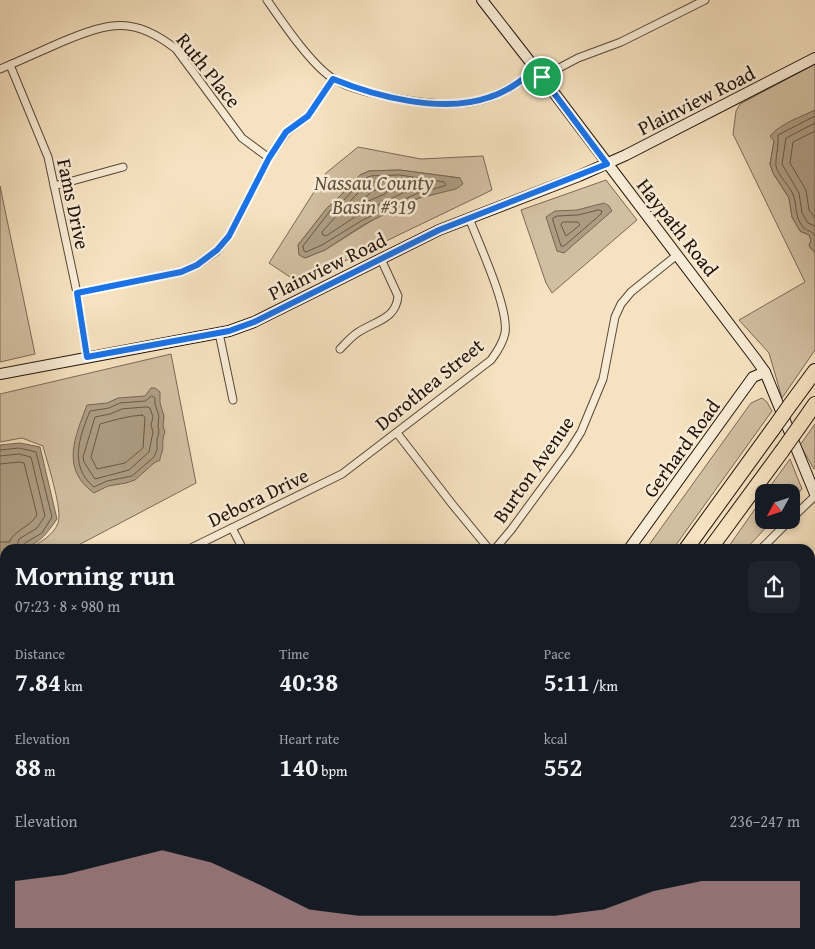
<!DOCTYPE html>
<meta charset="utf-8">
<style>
:root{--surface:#171b24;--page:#20242c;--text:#f1f3f6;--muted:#9ea1a6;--accent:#c59692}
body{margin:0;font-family:"Gentium Book Plus",serif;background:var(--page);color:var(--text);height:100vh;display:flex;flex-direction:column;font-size:19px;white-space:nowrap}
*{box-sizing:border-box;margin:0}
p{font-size:16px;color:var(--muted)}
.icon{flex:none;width:28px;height:28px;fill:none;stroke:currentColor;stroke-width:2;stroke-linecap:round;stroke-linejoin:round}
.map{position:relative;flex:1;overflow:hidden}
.side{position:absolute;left:0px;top:544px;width:815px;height:406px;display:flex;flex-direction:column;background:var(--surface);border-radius:15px 15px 0 0;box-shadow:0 2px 8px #0003}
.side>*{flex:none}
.needle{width:32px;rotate:230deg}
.tools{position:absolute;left:755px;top:484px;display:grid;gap:10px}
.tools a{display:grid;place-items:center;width:45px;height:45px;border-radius:10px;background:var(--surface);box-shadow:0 2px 8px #0003;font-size:25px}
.pin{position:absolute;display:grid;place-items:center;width:42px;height:42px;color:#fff;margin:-21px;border:2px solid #fff;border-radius:50%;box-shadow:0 1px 5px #0007}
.round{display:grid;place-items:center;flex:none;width:52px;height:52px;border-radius:10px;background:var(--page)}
.headline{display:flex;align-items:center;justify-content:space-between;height:85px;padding:0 15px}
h1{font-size:28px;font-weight:700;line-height:38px}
.stats{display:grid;grid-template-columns:repeat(3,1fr);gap:8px;height:85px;padding:5px 15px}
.stats div{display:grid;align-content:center}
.stats b{font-size:25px;font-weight:700}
.stats small{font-size:14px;font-weight:400}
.stats p{font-size:14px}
.chart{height:140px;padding:10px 15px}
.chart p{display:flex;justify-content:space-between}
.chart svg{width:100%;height:90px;margin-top:5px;fill:var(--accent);opacity:.7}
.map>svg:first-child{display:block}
.green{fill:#d2bfa1;stroke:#7a6956;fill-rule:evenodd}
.water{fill:#ae9c82;stroke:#766552}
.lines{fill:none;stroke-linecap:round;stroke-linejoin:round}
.shore{stroke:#685846;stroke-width:1}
.street-casing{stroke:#574738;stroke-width:9}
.secondary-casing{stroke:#22130b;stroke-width:12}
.highway-casing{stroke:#22130b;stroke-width:16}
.street{stroke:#f9ecd6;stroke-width:7}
.secondary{stroke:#f9ecd6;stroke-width:10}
.highway{stroke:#f6e2c0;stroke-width:14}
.highway-bridge-casing{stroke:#22130b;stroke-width:16;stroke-linecap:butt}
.highway-bridge{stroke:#f6e2c0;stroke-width:14}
.route-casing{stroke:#fff;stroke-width:10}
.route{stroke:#1a73e8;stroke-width:6}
.labels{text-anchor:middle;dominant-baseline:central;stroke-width:5;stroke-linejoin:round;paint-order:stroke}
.street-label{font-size:20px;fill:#22130b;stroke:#f9ecd6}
.water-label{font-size:21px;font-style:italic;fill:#615141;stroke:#f9ecd6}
</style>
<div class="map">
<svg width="815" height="949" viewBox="0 0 815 949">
<rect width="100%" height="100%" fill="#f6e2c0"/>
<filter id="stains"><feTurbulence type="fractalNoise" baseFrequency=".004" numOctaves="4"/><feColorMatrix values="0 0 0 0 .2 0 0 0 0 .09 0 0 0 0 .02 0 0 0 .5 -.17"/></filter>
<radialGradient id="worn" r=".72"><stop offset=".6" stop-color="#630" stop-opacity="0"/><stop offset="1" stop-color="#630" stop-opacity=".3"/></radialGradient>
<!-- green -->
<g class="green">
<path d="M815 64V110L783 126 774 141 770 164 773 173 789 198 792 217 800 231 809 235 811 240 809 246 815 253V350L782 398 769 353 739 320 805 282 733 134 736 111 740 104Z"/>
<path d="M358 147 421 159 483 156 492 190 299 283 269 263 326 173ZM400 170 460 178 435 194 419 198 376 218 325 250 305 258 298 245 327 208 340 196 360 175 369 171Z"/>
<path d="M606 180 637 220 552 293 546 283 521 210Z"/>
<path d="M0 186 35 354 0 362Z"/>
<path d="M171 354 196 483 71 549H29C40 542 53 536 58 523 63 510 47 462 43 446L22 438 0 442V394Z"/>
<path d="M762 398 767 402 772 411 673 549H646L751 403Z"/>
<path d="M815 424V468L814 469 800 445Z"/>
<path d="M790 459 802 489 791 501V492H766Z"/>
<path d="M764 496V520H773L746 549H727Z"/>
</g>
<!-- water -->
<g class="water">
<path d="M815 110V253L809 246 811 240 809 235 800 231 792 217 789 198 773 173 770 164 774 141 770 136C781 123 801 117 815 110Z"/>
<path d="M400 170 460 178 463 184 456 189 419 198 405 204 363 225 325 250 305 258 299 255 298 245 327 208 340 196 360 175 369 171Z"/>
<path d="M604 203 609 206 612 211 564 253 557 251 546 217 555 211 577 210Z"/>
<path d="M151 388H155L160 392V403L164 416 163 426 165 432C161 442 164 446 162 452 161 455 160 457 160 460L154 463 135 480 126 483 108 486 94 493C60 469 75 437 87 405L107 403 118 398 145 396Z"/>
<path d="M20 443 40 447 57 519C41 542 34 549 5 549V560L0 563V445Z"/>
</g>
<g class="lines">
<!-- shore -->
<g class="shore">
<path d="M815 116 778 135C779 144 775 161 776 166 779 178 790 185 794 197 797 208 795 217 803 227 807 232 812 230 815 236"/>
<path d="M815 123 786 138 782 164 799 193 802 213 808 223 815 226"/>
<path d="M815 131 793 142 790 163 806 190 809 210 815 218"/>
<path d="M400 175 444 182 446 185 444 186 418 193 403 200 361 221 322 245 306 252 304 251 303 246 330 211 344 200 363 179 371 176Z"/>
<path d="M400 181 414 183 415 187 358 215 326 236 323 235 322 232C329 224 364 184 372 182 381 181 391 182 400 181Z"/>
<path d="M384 189 387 191 385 194 366 202 363 201 364 199 372 191Z"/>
<path d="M599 210 602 211 601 214 564 246H561L553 221V218L557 216 578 215Z"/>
<path d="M563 222H578L580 225 566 236 561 225Z"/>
<path d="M152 396 155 398V404L159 416 158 426 159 432 157 439V450L154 457 132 476 107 481 94 487C68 466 80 436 90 411L109 408 120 403 145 401Z"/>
<path d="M147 407 150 408 153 417 151 425 153 432 149 452 129 470 95 479 84 462 83 457 95 417 110 414 122 409Z"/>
<path d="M142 415 145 417 143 448 125 463 97 469 91 457 100 424C114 420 128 416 142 415Z"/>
<path d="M0 450 19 448 36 452 52 517 42 533 25 543 23 549"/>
<path d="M0 456 19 454 31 457 45 516 37 528 19 539 16 549"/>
<path d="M0 464 19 462 24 463 37 515C30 527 16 529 9 542H0"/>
</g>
<!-- street casing -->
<g class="street-casing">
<g id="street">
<path d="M267 0C283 23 310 63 332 78 356 94 422 104 450 104 464 104 478 102 491 97 508 91 522 80 536 69"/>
<path d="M10 65 48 157 77 293 87 357"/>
<path d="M0 69C22 60 43 50 64 41 110 22 134 16 176 49L242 138 269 158"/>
<path d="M542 77 578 58 621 42 705 0"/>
<path d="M54 186 123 167"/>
<path d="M77 293 181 272 197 265 217 251 229 236 269 158 287 132 308 116 333 79"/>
<path d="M219 333 233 400"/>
<path d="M340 349C345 344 351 337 357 333 374 321 396 320 398 296L381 259"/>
<path d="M397 433 452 504 489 549"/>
<path d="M791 519 815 496"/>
<path d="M232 528 243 549"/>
<path d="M189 549 342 474 491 360C497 352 503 343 505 333 509 308 479 244 469 218"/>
<path d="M495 549 511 530 569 451 581 432 603 379 615 317 621 304 631 292 677 255"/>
<path d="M761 549 790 520"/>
<path d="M810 654 815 649"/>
<path d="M0 661 5 658"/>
<path d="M0 820 5 826"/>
<path d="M124 945 138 947 161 945"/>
<path d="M240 945 243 949"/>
<path d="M572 945 575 949"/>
<path d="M462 949 465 945"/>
<path d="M596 949 600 945"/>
</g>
</g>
<!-- secondary casing -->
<g class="secondary-casing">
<g id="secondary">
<path d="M482 0 542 77 755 358 765 372 815 494"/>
<path d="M0 374 229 331 254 322 439 230 579 176 626 155 815 58"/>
<path d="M629 549 753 377 765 372"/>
<path d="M810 901 815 897"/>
<path d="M334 949 338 945"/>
<path d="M755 949 759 945"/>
</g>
</g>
<!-- highway casing -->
<g class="highway-casing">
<g id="highway">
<path d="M790 405 815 371"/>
<path d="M799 427 815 404"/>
<path d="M686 549 773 429"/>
<path d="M710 549 782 451"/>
<path d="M395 949 398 945"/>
<path d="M420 949 422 945"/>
</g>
</g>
<!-- street -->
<use href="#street" class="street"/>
<!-- secondary -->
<use href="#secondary" class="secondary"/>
<!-- highway -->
<use href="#highway" class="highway"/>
<!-- highway-bridge casing -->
<g class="highway-bridge-casing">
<g id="highway-bridge">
<path d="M773 429 790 405"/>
<path d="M782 451 799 427"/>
</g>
</g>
<!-- highway-bridge -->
<use href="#highway-bridge" class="highway-bridge"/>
</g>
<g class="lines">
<!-- route casing -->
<g class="route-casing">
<path id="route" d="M536 69 607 164 439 230 254 322 229 331 87 357 77 293 181 272 197 265 217 250 229 236 269 158 286 132 308 116 333 79C377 97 443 114 490 97 507 92 522 80 536 69Z"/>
</g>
<!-- route -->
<use href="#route" class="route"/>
</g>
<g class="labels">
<!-- street labels -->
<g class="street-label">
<text transform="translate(209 70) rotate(51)">Ruth Place</text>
<text transform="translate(696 100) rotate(-27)">Plainview Road</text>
<text transform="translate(74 204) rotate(78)">Fams Drive</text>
<text transform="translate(678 227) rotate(52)">Haypath Road</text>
<text transform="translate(327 266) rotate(-26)">Plainview Road</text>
<text transform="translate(429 384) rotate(-39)">Dorothea Street</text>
<text transform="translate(681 448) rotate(-54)">Gerhard Road</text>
<text transform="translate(533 469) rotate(-55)">Burton Avenue</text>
<text transform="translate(258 497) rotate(-26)">Debora Drive</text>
</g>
<!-- water labels -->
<g class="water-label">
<text x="374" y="182">Nassau County<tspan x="374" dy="24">Basin #319</tspan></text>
</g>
</g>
<rect width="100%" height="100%" filter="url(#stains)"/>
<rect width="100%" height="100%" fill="url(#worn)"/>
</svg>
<div class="tools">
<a><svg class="needle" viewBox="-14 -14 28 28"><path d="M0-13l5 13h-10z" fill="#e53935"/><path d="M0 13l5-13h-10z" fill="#9ea1a6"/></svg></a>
</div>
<div class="pin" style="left:542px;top:77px;background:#1e9e55"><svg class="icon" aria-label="arrive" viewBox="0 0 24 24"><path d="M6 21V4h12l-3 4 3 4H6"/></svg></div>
<section class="side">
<div class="headline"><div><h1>Morning run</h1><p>07:23 · 8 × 980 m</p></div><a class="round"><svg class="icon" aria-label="share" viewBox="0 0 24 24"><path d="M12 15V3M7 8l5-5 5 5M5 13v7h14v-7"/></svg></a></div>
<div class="stats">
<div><p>Distance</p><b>7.84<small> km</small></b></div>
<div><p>Time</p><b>40:38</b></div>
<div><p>Pace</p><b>5:11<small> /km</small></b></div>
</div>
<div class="stats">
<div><p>Elevation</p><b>88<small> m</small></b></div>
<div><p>Heart rate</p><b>140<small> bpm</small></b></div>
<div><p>kcal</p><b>552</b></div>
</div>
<div class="chart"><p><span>Elevation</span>236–247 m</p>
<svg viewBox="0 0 160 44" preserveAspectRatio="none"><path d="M0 44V21L10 18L20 12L30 6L40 12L50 23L60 35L70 38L80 38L90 38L100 38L110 38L120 35L130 26L140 21L150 21L160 21V44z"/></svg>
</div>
</section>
</div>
